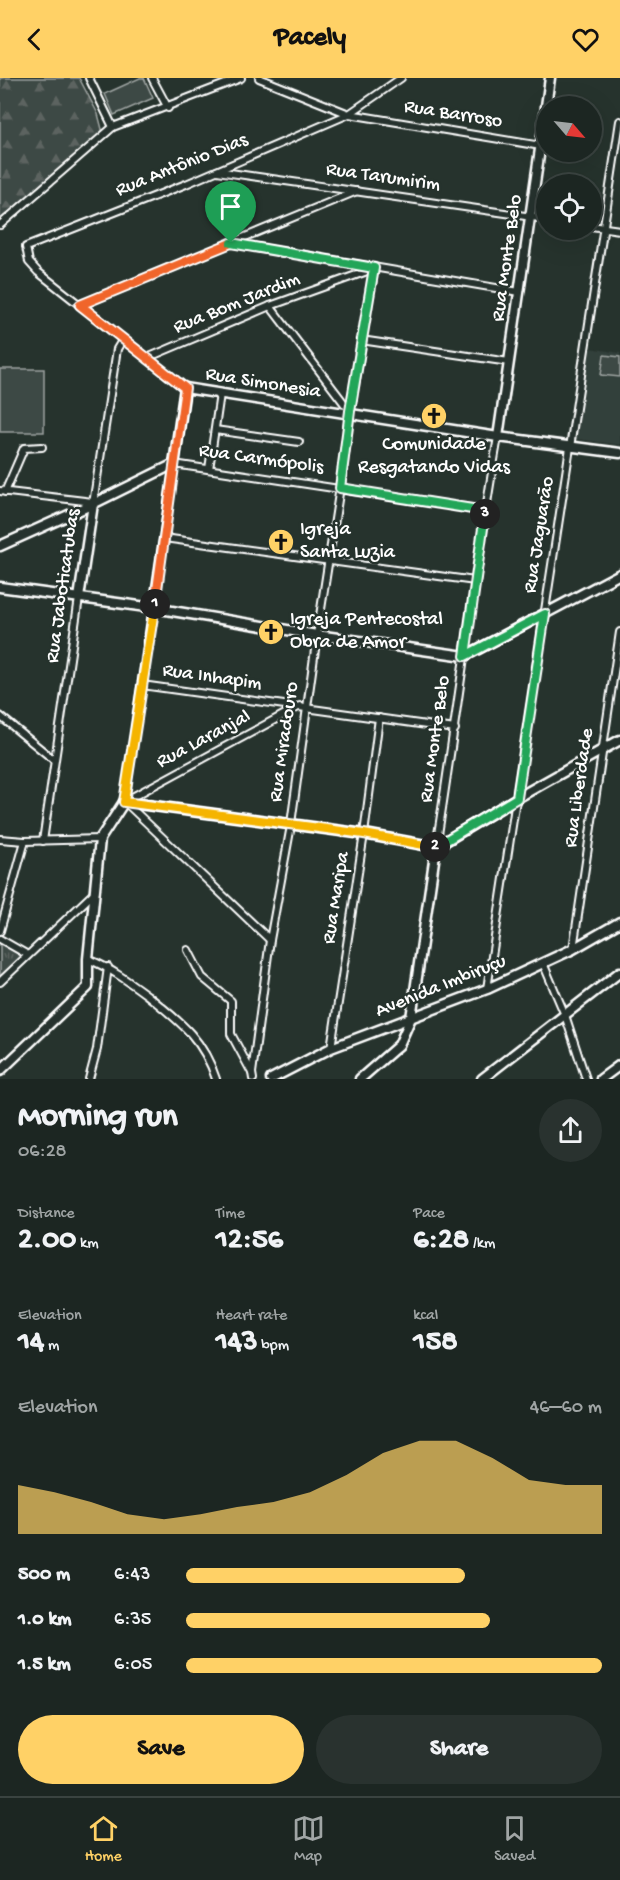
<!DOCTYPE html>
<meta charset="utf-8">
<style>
:root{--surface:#1c2622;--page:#29322f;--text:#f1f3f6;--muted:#a0a5a5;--line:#3a4340;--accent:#ffd166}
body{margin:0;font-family:"Gochi Hand",sans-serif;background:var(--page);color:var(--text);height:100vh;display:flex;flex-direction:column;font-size:22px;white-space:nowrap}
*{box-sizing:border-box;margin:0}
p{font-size:20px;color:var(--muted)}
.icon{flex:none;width:33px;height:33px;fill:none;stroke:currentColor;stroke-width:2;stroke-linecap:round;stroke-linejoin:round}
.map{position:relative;height:1001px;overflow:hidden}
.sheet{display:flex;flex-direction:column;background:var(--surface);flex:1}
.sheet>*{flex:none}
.needle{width:39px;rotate:118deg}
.controls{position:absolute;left:536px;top:18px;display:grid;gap:12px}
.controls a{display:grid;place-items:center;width:66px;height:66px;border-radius:50%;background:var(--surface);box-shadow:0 6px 24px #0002,0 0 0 2px var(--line);font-size:30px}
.pin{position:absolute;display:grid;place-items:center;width:51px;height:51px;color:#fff;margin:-62px -26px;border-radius:50% 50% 50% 0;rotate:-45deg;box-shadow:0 0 6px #0007}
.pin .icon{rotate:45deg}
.km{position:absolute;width:30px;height:30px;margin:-15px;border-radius:50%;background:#222;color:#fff;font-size:16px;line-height:30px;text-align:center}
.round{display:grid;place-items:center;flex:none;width:63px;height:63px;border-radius:32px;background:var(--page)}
.head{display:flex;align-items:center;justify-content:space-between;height:102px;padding:0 18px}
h1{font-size:33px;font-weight:700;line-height:45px}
.figures{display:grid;grid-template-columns:repeat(3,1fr);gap:9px;height:102px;padding:6px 18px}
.figures div{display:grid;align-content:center}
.figures b{font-size:30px;font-weight:700}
.figures small{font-size:16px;font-weight:400}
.figures p{font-size:16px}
.chart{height:168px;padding:12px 18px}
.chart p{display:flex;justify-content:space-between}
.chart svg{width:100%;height:108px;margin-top:6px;fill:var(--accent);opacity:.7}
.cta{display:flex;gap:12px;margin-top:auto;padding:12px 18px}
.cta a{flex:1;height:69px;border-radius:36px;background:var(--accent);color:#111;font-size:24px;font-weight:700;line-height:69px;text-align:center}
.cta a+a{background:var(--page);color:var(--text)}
ul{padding:0 18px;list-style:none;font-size:20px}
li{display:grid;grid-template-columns:96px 72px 1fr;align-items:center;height:45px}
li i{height:15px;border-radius:8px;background:var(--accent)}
header{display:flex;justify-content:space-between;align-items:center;height:78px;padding:0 18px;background:var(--accent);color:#111;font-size:27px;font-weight:700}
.menu{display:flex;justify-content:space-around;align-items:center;height:84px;border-top:2px solid var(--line);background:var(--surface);font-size:16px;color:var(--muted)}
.menu a{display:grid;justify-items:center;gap:3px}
.menu .active{color:var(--accent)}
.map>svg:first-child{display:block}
.built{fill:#333f3a}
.green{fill:#3e4944;stroke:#9ea4a2;stroke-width:1.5}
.forest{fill:url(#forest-firs);stroke:#9ea4a2;stroke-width:1.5}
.park{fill:url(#park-tufts);stroke:#9ea4a2;stroke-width:1.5}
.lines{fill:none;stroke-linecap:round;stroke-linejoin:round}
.street-casing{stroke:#fff;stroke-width:10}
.secondary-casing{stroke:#fff;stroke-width:13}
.street{stroke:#26332d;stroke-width:6}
.secondary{stroke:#26332d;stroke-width:8}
.split-1-casing{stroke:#fff;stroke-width:12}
.split-2-casing{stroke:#fff;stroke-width:12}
.split-3-casing{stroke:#fff;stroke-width:12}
.split-4-casing{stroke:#fff;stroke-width:12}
.split-1{stroke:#f0652b;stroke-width:8}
.split-2{stroke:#f5b400;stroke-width:8}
.split-3{stroke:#22a559;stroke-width:8}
.split-4{stroke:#22a559;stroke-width:8}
.labels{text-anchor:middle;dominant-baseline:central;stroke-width:5;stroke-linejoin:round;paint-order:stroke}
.street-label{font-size:20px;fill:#fff;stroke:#26332d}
.poi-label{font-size:20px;fill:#fff;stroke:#26332d;text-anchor:start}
</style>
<header><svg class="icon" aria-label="back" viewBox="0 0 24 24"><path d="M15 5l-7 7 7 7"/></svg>Pacely<svg class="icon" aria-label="heart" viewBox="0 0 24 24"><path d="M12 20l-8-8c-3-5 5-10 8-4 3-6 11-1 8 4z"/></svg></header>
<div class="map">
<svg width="620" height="1001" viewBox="0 0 620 1001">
<defs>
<pattern id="forest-firs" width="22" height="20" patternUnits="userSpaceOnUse" patternTransform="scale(1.5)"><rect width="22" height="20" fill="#3e4944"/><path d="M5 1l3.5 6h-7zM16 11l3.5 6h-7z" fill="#5b6460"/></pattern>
<pattern id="park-tufts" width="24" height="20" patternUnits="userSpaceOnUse" patternTransform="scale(1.5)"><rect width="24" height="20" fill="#3e4944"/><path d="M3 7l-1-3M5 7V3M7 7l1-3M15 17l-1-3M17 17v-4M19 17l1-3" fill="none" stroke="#5b6460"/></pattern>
</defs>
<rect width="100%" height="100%" fill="#26332d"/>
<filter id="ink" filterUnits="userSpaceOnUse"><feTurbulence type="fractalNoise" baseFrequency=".0167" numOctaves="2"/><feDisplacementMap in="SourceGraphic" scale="12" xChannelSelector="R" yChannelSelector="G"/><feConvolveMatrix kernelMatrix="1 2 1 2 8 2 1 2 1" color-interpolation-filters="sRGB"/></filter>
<g filter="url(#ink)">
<!-- built -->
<path class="built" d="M590 270 620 275V367L576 361Z"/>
<!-- green -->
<g class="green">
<path d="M140 0H144L153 20 114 37 105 16Z"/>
<path d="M604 277 620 279V299L601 297Z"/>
<rect x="0" y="291" width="44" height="63"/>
</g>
<!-- forest -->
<path class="forest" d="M0 0H79L98 36 103 55 0 143Z"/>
<!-- park -->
<path class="park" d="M0 862 25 877 0 902Z"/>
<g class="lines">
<!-- street casing -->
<g class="street-casing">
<g id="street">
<path d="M89 0 113 49"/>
<path d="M152 0 168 30"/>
<path d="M259 0 349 36 541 68"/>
<path d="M217 93 546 141"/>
<path d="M0 147 113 49 241 0"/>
<path d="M591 148 620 152"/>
<path d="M233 165 519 214"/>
<path d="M80 227 357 113"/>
<path d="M270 228 350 333"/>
<path d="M361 262 509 284"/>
<path d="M147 280 270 228 373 191"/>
<path d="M185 310 38 194 29 184 26 169 186 106 349 36 401 0"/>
<path d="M215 352 299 364"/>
<path d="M209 391 220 316"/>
<path d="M0 413 93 424"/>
<path d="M5 414 24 370 42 369"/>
<path d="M93 426 117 271 123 261"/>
<path d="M164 460 475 503"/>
<path d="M142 607 455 651"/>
<path d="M0 638 54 682"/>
<path d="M125 723 300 628"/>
<path d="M124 724 174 386 485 433"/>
<path d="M125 724 270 862"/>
<path d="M0 761 25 763 100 761"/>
<path d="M43 763 79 520"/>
<path d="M436 769C458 632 474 495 498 359"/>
<path d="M0 853 25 763"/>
<path d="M0 861 28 877"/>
<path d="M573 871 620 554"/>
<path d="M188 872 202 899 231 923V956L252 995"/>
<path d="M88 881C110 890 128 903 147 917 179 943 203 960 216 1001"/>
<path d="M543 885 565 937 586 1001"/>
<path d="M0 904 94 815"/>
<path d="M487 911 620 43"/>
<path d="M331 970 364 756 379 640"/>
<path d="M89 1001 97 971 108 889"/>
<path d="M253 1001 252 995 270 862 290 753 317 557 340 409 350 333 374 190"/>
</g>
</g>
<!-- secondary casing -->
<g class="secondary-casing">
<g id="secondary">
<path d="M546 28 550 0"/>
<path d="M498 359 546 30"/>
<path d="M0 468 93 426 174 386 185 310 498 359 620 375"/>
<path d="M0 509 154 530 317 557 465 578 620 496"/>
<path d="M79 520 93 426"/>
<path d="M436 769 517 720 620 662"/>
<path d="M0 993 88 909V881L100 761 124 724 364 756 436 769"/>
<path d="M271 1001 331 970 487 911 573 871 620 844"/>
<path d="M360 1001 399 967 411 940 436 769"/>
<path d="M482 1001 620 894"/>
<path d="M601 1001 620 987"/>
</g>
</g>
<!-- street -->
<use href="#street" class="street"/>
<!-- secondary -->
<use href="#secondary" class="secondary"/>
</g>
</g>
<g class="lines" filter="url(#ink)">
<!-- split-1 casing -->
<g class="split-1-casing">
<path id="split-1" d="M155 526 185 310 80 227 231 165"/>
</g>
<!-- split-2 casing -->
<g class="split-2-casing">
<path id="split-2" d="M155 526 124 724 364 756 435 769"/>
</g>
<!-- split-3 casing -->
<g class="split-3-casing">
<path id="split-3" d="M435 769 517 720 545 536 465 578 485 436"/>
</g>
<!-- split-4 casing -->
<g class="split-4-casing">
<path id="split-4" d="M231 165 374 190 350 333 340 410 485 433V436"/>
</g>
<!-- split-1 -->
<use href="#split-1" class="split-1"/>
<!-- split-2 -->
<use href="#split-2" class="split-2"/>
<!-- split-3 -->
<use href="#split-3" class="split-3"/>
<!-- split-4 -->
<use href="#split-4" class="split-4"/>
</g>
<!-- icons -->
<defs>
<g id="church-disc" transform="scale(1.35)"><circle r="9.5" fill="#ffd166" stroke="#26332d"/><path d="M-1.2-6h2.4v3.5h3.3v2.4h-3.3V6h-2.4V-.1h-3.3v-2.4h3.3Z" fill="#111"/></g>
</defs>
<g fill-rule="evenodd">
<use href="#church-disc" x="434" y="338"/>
<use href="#church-disc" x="281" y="464"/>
<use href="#church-disc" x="271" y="554"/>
</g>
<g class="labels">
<!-- street labels -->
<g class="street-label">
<text transform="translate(453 37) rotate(9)">Rua Barroso</text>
<text transform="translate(182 88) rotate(-22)">Rua Antônio Dias</text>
<text transform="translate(383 100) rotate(8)">Rua Tarumirim</text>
<text transform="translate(508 180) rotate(-82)">Rua Monte Belo</text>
<text transform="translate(237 226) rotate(-22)">Rua Bom Jardim</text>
<text transform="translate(263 306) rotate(9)">Rua Simonesia</text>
<text transform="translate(261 382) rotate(8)">Rua Carmópolis</text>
<text transform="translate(540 457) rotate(-81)">Rua Jaguarão</text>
<text transform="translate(64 508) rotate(-82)">Rua Jaboticatubas</text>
<text transform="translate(212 600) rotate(8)">Rua Inhapim</text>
<text transform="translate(436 661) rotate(-82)">Rua Monte Belo</text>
<text transform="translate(204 662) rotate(-28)">Rua Laranjal</text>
<text transform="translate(285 664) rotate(-82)">Rua Miradouro</text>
<text transform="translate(580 710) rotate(-82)">Rua Liberdade</text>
<text transform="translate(337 820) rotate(-81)">Rua Maripa</text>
<text transform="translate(441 909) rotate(-22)">Avenida Imbiruçu</text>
</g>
<!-- poi labels -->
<g class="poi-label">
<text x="434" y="367" text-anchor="middle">Comunidade<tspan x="434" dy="23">Resgatando Vidas</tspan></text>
<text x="300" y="452">Igreja<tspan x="300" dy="23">Santa Luzia</tspan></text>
<text x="290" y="542">Igreja Pentecostal<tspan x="290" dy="23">Obra de Amor</tspan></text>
</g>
</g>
</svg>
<div class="controls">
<a><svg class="needle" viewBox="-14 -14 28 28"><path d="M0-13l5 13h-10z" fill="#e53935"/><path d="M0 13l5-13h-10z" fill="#a0a5a5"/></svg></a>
<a><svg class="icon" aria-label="locate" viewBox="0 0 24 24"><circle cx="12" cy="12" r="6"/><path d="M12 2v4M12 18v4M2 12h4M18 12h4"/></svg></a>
</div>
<div class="pin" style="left:231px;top:165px;background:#1e9e55"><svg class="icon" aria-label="arrive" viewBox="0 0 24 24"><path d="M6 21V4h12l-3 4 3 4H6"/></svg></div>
<b class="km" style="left:155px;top:526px">1</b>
<b class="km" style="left:435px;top:769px">2</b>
<b class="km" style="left:485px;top:436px">3</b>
</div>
<section class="sheet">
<div class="head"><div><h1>Morning run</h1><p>06:28</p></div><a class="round"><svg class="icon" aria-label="share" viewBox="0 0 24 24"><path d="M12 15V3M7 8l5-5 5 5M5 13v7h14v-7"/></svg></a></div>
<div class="figures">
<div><p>Distance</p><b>2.00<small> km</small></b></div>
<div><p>Time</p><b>12:56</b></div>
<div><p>Pace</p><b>6:28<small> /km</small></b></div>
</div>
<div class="figures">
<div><p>Elevation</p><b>14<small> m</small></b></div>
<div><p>Heart rate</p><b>143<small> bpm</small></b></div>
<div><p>kcal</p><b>158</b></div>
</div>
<div class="chart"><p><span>Elevation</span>46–60 m</p>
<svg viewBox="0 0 160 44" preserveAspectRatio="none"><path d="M0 44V24L10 27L20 31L30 36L40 38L50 36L60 33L70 31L80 27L90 20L100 11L110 6L120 6L130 13L140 22L150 24L160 24V44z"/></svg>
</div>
<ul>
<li><b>500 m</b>6:43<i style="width:67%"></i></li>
<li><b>1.0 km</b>6:35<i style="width:73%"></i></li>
<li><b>1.5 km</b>6:05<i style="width:100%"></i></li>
</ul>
<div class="cta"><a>Save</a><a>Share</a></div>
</section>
<nav class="menu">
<a class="active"><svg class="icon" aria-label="home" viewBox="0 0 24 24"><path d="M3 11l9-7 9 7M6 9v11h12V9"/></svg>Home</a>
<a><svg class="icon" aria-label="map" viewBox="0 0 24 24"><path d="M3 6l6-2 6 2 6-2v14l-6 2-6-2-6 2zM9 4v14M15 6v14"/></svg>Map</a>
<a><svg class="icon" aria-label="saved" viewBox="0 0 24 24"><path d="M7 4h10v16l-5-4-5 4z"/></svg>Saved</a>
</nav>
